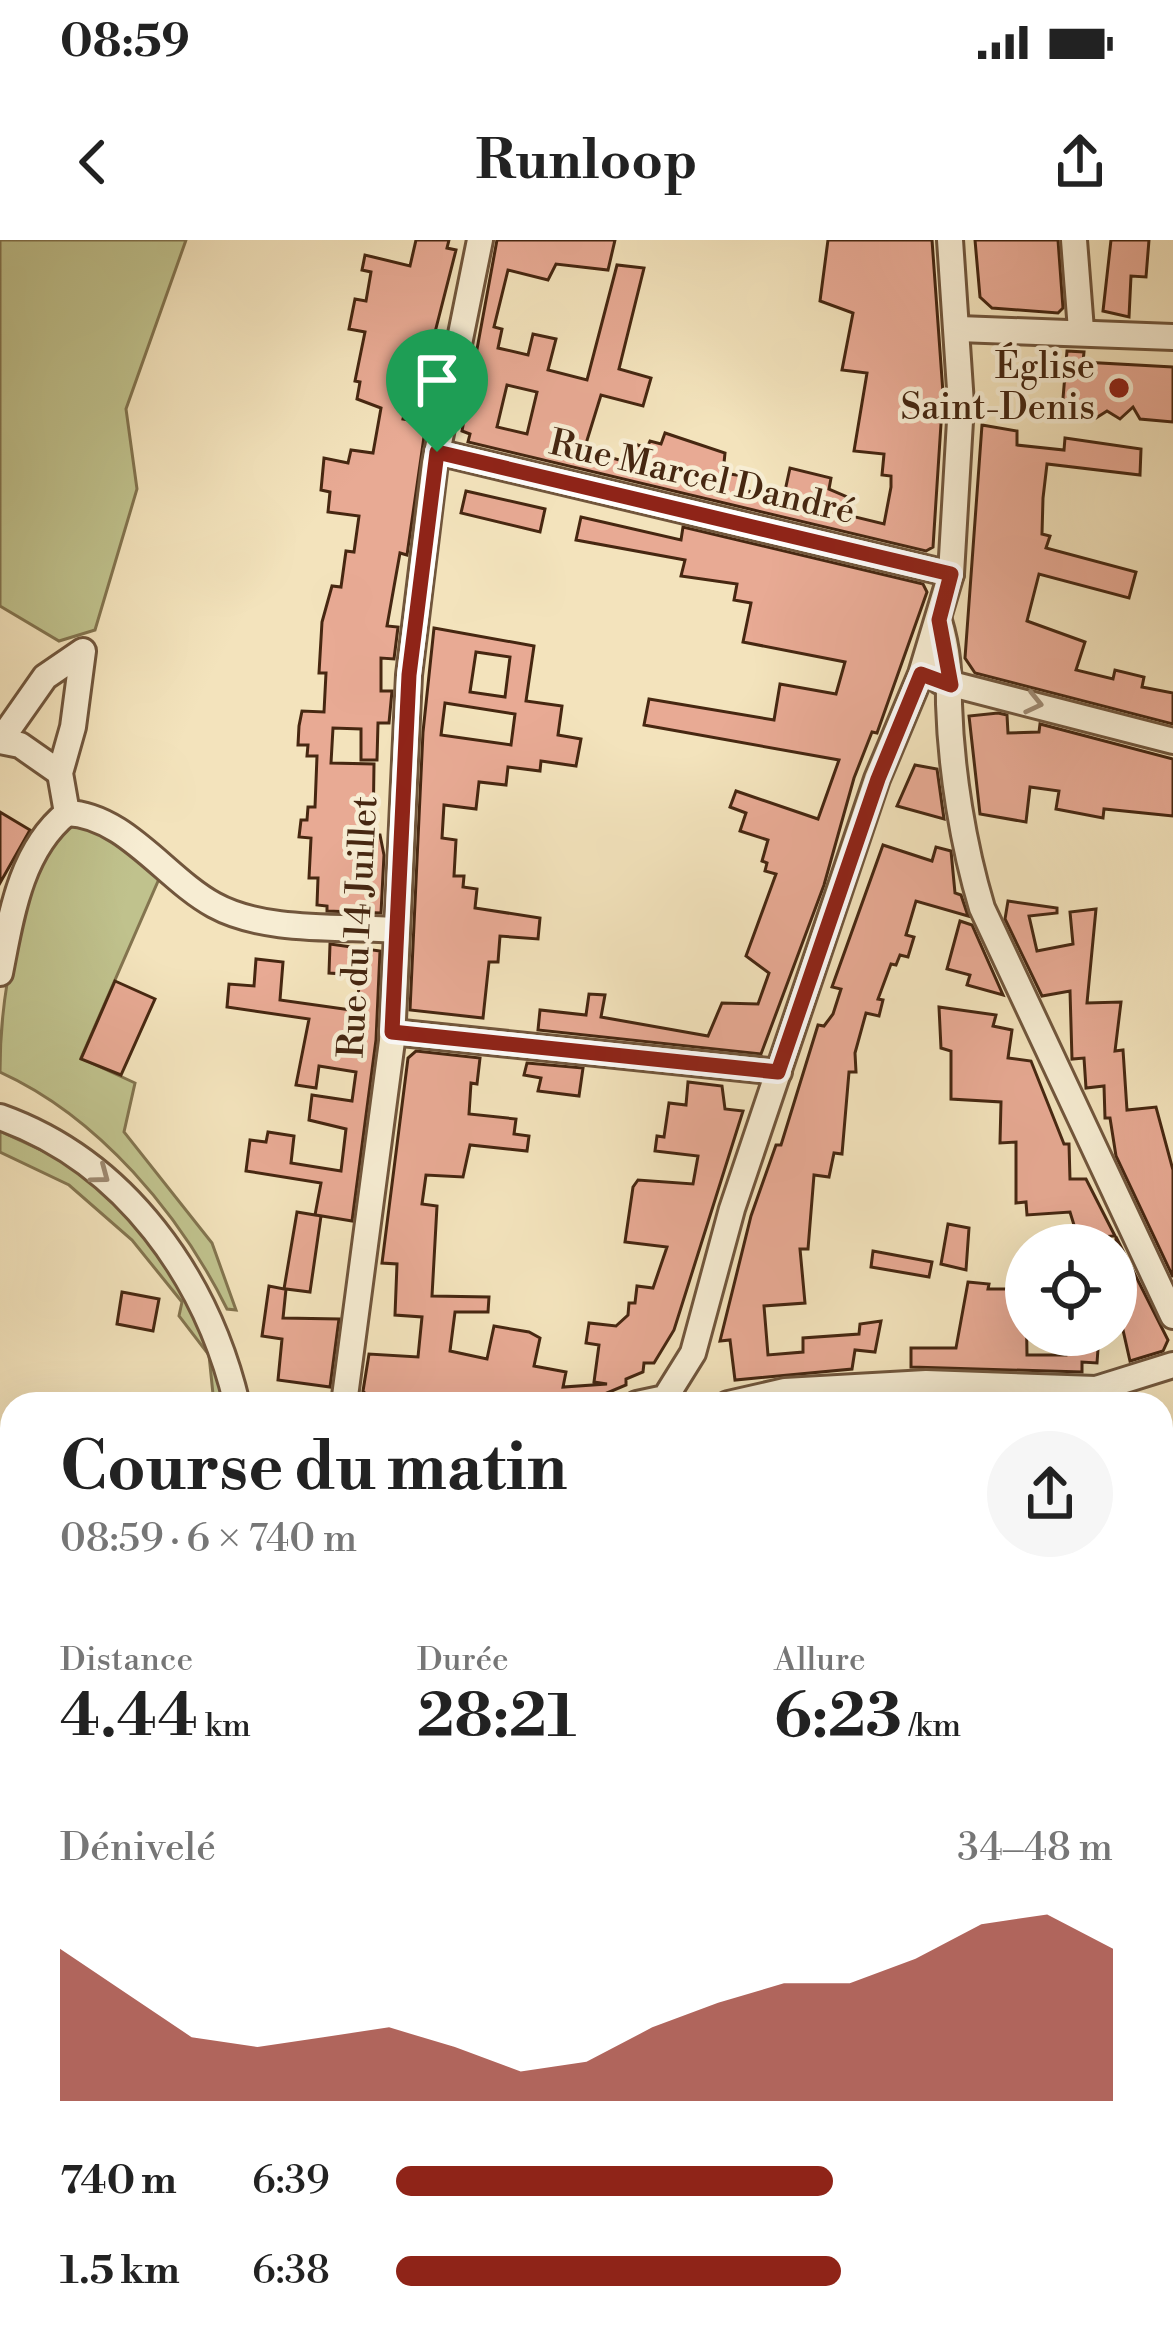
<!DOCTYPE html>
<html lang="fr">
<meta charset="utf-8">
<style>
:root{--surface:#fff;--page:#f6f6f6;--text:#222;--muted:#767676;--accent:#8f2418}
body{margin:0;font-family:"Libre Bodoni",serif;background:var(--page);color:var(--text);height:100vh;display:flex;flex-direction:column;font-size:45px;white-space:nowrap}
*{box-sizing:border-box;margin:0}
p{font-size:39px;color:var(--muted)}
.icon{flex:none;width:66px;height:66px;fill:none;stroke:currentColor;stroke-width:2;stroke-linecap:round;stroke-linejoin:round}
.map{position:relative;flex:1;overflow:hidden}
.details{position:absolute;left:0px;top:1152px;width:1173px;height:951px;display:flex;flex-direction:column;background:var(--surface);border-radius:36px 36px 0 0;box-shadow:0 12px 48px #0002}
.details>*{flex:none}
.tools{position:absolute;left:1005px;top:984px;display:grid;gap:24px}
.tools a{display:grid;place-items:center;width:132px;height:132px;border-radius:50%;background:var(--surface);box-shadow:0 12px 48px #0002;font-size:60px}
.pin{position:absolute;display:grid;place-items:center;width:102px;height:102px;color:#fff;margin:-123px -51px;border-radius:50% 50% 50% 0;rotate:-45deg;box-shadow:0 0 12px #0007}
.pin .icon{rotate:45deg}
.round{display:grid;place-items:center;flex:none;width:126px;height:126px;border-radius:63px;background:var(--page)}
.headline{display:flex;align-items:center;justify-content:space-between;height:204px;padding:0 60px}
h1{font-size:66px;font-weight:700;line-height:90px}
.figures{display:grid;grid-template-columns:repeat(3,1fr);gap:18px;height:204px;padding:12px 60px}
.figures div{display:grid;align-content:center}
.figures b{font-size:60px;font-weight:700}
.figures small{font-size:33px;font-weight:400}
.figures p{font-size:33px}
.chart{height:336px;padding:24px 60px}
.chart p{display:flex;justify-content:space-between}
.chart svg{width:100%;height:216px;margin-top:12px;fill:var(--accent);opacity:.7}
ul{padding:0 60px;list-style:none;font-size:39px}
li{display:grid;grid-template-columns:192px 144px 1fr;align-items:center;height:90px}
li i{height:30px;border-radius:15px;background:var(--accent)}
.status{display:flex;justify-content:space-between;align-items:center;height:84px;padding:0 60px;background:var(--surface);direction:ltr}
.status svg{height:33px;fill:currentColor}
header{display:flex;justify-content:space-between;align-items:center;height:156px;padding:0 60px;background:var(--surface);font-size:54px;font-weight:700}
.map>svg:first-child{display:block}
.green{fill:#c0c28d;stroke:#83744f;stroke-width:3}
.building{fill:#e8aa94;stroke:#462711;stroke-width:3;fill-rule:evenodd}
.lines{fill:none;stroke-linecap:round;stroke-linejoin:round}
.minor-casing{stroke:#71563c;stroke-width:30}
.highway-casing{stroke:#462711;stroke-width:42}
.minor{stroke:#f7edd3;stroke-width:24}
.highway{stroke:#f3e3bc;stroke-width:36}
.oneway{stroke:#9e8a72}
.route-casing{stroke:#fff;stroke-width:24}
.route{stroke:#8f2418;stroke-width:15}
.poi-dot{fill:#8f2418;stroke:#f7edd3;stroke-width:4.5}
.labels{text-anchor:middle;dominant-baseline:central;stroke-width:9;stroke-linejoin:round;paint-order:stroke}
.poi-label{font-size:36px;fill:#462711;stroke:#f7edd3;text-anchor:end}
.street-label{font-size:36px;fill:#462711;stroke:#f7edd3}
</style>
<div class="status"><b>08:59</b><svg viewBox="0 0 49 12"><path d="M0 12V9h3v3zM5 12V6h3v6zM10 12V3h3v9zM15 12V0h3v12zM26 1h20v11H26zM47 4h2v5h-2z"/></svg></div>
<header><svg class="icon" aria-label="back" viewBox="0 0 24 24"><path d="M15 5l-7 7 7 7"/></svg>Runloop<svg class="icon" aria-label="share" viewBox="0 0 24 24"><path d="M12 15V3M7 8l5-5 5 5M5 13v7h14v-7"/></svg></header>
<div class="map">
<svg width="1173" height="2102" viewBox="0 0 1173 2102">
<rect width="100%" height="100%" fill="#f3e3bc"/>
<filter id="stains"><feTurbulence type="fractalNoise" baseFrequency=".00167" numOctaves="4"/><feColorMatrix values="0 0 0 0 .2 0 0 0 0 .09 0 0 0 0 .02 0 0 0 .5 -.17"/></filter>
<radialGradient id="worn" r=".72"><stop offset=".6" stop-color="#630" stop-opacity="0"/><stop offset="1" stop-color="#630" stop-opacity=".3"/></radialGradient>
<!-- green -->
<g class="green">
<path d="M0 0H186L126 169 137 249 95 390 59 401 0 366Z"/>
<path d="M80 579 162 632 81 818 135 843 124 892 212 1003 236 1070 227 1069C180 974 99 877 0 832 0 746 19 669 54 591Z"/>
<path d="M0 891 82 929 138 986 203 1081 227 1164H214L209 1115 179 1076 182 1062 132 1000 69 945 0 912Z"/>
<path d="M878 2091H1081L1090 2102H887Z"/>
</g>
<!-- building -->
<g class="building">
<path d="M416 0H449L447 8 456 10 433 100 419 97 403 179 426 183 407 315 400 313 387 386 398 387 394 419 381 418V451H392L389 483H378L377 520H361V489L333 488 331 523 374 524 373 595H380L384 615 381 673 327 671V666L317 665 318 638H309L311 598 299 597 301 580H307L308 567H315L317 516H307L308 505H298L299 486 302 471 324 472 326 433H319L322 382 332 346 341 347 346 311 354 312 359 276 328 272 330 252 321 250 324 218 348 223 351 210 373 213 381 168 357 159 360 142 355 141 365 92 349 89 355 59 366 61 371 32 362 30 365 15 410 26Z"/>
<path d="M497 0H615L608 30 556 24 548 40 508 30 494 87 502 89 498 108 528 115 533 94 556 99 548 130 587 140 617 25 644 28 619 129 651 138 643 166 601 155 584 210 626 222 631 203 647 208 650 201 661 204 665 193 725 213 723 233 743 236 740 249 783 260 790 228 831 238 829 249 854 260 851 276 884 284 891 247V236L882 235 884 214 854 211 867 133 842 130 853 73 820 61 828 0H932L943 153 933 307 926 311 468 202 470 194 462 191ZM507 145 537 152 527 194 497 187Z"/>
<path d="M975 0H1058L1063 68 1058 73 992 68 980 57Z"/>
<path d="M1111 0H1149L1146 37 1131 36 1129 77 1103 71Z"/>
<path d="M1067 111 1084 112 1083 122 1173 127V182L1140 179 1133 167 1120 179 1107 171 1096 178 1092 172 1062 170Z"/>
<path d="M982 185 1017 191V205L1064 210 1065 198 1141 209 1140 235 1047 224 1043 258 1042 294 1050 296 1046 308 1136 332 1129 358 1039 334 1027 381 1085 402 1076 430 1113 439 1115 430 1144 437 1142 447 1173 453V484L975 433 965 418Z"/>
<path d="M466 251 545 269 540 292 461 273Z"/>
<path d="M581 277 681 300 683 287 923 344 927 352 877 493 872 492 854 538 824 645 761 814 538 790 540 770 586 775 589 754 605 755 601 777 708 796 722 763 758 764 769 733 746 716 776 634 765 631 767 623 762 621 768 600 740 591 746 573 730 567 736 551 818 579 839 520 644 485 649 459 774 480 780 444 836 454 845 422 743 402 751 363 734 360 737 344 681 336 685 320 576 300Z"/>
<path d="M434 388 534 406 526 461 562 466 558 495 581 499 576 526 541 521 540 531 508 527 506 545 479 542 476 569 444 565 442 598 456 600 454 636H464L463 647 477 649 475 668 540 678 538 699 500 696 498 722H489L483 778 410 770 423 492ZM476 412 510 417 505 457 470 452ZM445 463 515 474 511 505 441 495Z"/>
<path d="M998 473 1007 475 1008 493 1039 492 1040 484 1173 519V576L1104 569 1103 578 1056 569 1059 551 1030 547 1026 582 980 574 969 476Z"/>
<path d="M915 525 937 529 944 579 897 566Z"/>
<path d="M0 572 30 590 0 643Z"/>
<path d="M883 605 932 621 936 607 951 611 955 653 961 655 968 676 916 661 906 695 914 697 908 717 900 715 896 725 891 724 878 759 883 760 879 776 866 773 855 813 856 832H849L842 914 834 913 829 937 814 935 808 1009H800L805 1063 764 1066 768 1115 803 1112V1098L859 1094 860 1084 881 1081 875 1112 855 1110 852 1129 735 1140 730 1100 720 1101 751 976 776 905H781L818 785 824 786 833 774 841 749 832 747Z"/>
<path d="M1008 661 1057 668V673L1029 676 1037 711 1073 704 1070 672 1096 669 1087 763 1121 762 1115 811 1123 810 1127 870 1156 867 1173 930V1037L1116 916 1110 878H1105L1104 846 1086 848 1084 818 1072 819 1070 751 1042 756 1005 679Z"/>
<path d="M960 681 972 685 1003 755 967 745 970 735 947 729Z"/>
<path d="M330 704 380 711 376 800 352 981 316 975 321 976 310 1052 286 1049 283 1078 339 1079 330 1147 278 1140 282 1099 262 1096 269 1046 284 1049 297 972 315 975 321 943 246 931 250 900 266 902 268 892 294 896 291 923 341 931 346 889 309 880 312 855 352 861 356 832 319 826 316 848 296 845 309 779 227 767 229 744 254 746 256 719 283 722 280 760 358 771 359 735 329 733Z"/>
<path d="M115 741 155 759 121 835 81 819Z"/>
<path d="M939 767 996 775 993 786 1012 790 1008 818 1031 821 1064 904H1069L1070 939H1086L1115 996 1078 998 1070 972 1027 975 1026 962 1016 963V902L1000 903 1001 862 951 859V811L941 808Z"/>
<path d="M416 811 480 818 477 844 471 843 469 874 516 879 514 894 529 896 527 911 470 905 463 937 426 935 422 964 437 966 432 1056 489 1057 488 1072H455L450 1111 487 1119 494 1086 529 1092 540 1098 534 1126 566 1132 563 1147 607 1144 594 1142 599 1105 586 1103 589 1083 616 1086 628 1075 629 1063H635L637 1046 653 1048 667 1007 625 1002 633 947 638 940 693 944 698 916 655 911 657 896 664 897 669 863 686 865 688 842 722 846 725 869 743 871 674 1090 654 1123H644L643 1132 626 1139V1145L581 1164 382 1163 372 1162 363 1151 369 1114 418 1117 422 1077 395 1075 397 1024 382 1023 408 818Z"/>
<path d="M527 823 583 828 579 856 538 851 541 838 524 835Z"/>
<path d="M948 984 969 988 966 1030 941 1024Z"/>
<path d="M1116 997 1168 1100 1163 1111 1130 1121 1116 1059Z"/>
<path d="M873 1011 932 1022 929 1037 871 1027Z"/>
<path d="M968 1042 989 1044 988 1049H1026L1027 1115H1066L1067 1095H1099L1097 1123 1082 1122V1132L911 1127V1108H956Z"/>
<path d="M122 1052 159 1059 153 1091 117 1084Z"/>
</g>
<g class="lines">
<!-- minor casing -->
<g class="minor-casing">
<g id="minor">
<path d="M1074 0 1081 90"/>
<path d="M959 89 1173 97"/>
<path d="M437 212 951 334"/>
<path d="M939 381C948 410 949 434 949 464 951 530 963 605 982 668L1173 1076"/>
<path d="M940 441 1173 501"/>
<path d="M0 501 45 437 83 411 73 487 60 533 67 573C20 611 11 677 0 733"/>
<path d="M0 501 20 505 60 533"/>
<path d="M67 573C125 575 166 639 214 665 265 693 340 686 397 690"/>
<path d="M392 792 779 832"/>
<path d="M0 877C126 922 207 1038 237 1164"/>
<path d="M344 1164 392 801 409 435 435 223 480 0"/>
<path d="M637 1164 665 1158 693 1113 732 969 877 539 921 434 951 334 961 164 950 0"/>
<path d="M728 1164 785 1151 926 1143 1096 1149 1173 1125"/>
<path d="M0 1252 12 1276"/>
<path d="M0 1310 12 1304"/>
<path d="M0 1691 12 1759"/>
<path d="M1161 1881 1173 1882"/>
<path d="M0 1970 12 1968"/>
<path d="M563 2091 565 2102"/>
<path d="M93 2093 105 2091"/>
<path d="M50 2102 51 2091"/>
</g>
</g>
<!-- highway casing -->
<g class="highway-casing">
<g id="highway">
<path d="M0 1327 12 1340"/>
<path d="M0 1366 12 1378"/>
<path d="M813 2091 822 2102"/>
<path d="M847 2091 857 2102"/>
</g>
</g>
<!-- minor -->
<use href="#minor" class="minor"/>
<!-- highway -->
<use href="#highway" class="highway"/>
</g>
<!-- one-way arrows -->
<defs><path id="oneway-chevron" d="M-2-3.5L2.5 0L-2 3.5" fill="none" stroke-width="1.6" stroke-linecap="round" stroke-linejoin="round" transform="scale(3)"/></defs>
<g class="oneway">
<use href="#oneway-chevron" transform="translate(1034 463) rotate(13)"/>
<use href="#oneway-chevron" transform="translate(101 935) rotate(37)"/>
</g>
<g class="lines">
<!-- route casing -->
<g class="route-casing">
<path id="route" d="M437 212 951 334 939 380 951 445 921 434 878 539 778 832 392 792 409 435Z"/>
</g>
<!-- route -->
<use href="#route" class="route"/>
</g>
<!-- markers -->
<circle class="poi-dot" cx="1119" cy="148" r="12"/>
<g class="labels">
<!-- poi labels -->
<g class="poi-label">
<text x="1095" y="127">Église<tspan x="1095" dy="41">Saint-Denis</tspan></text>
</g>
<!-- street labels -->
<g class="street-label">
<text transform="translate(702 238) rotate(13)">Rue Marcel Dandré</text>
<text transform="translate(359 687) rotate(-87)">Rue du 14 Juillet</text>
</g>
</g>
<rect width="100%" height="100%" filter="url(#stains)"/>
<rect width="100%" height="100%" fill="url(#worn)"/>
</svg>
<div class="tools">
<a><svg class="icon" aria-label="locate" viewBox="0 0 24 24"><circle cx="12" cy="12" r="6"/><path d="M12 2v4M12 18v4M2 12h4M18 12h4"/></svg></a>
</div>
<div class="pin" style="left:437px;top:212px;background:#1e9e55"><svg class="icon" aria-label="arrive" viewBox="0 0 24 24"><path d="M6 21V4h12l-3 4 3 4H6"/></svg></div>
<section class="details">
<div class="headline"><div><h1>Course du matin</h1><p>08:59 · 6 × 740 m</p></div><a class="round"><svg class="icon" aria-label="share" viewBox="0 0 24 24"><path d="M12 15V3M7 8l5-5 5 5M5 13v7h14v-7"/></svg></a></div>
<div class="figures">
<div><p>Distance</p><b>4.44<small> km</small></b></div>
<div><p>Durée</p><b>28:21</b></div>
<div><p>Allure</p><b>6:23<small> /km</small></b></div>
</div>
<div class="chart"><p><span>Dénivelé</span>34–48 m</p>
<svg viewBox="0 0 160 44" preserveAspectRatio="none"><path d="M0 44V13L10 22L20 31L30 33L40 31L50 29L60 33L70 38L80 36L90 29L100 24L110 20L120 20L130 15L140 8L150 6L160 13V44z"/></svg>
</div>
<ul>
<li><b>740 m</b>6:39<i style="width:61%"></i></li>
<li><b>1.5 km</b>6:38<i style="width:62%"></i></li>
</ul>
</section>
</div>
